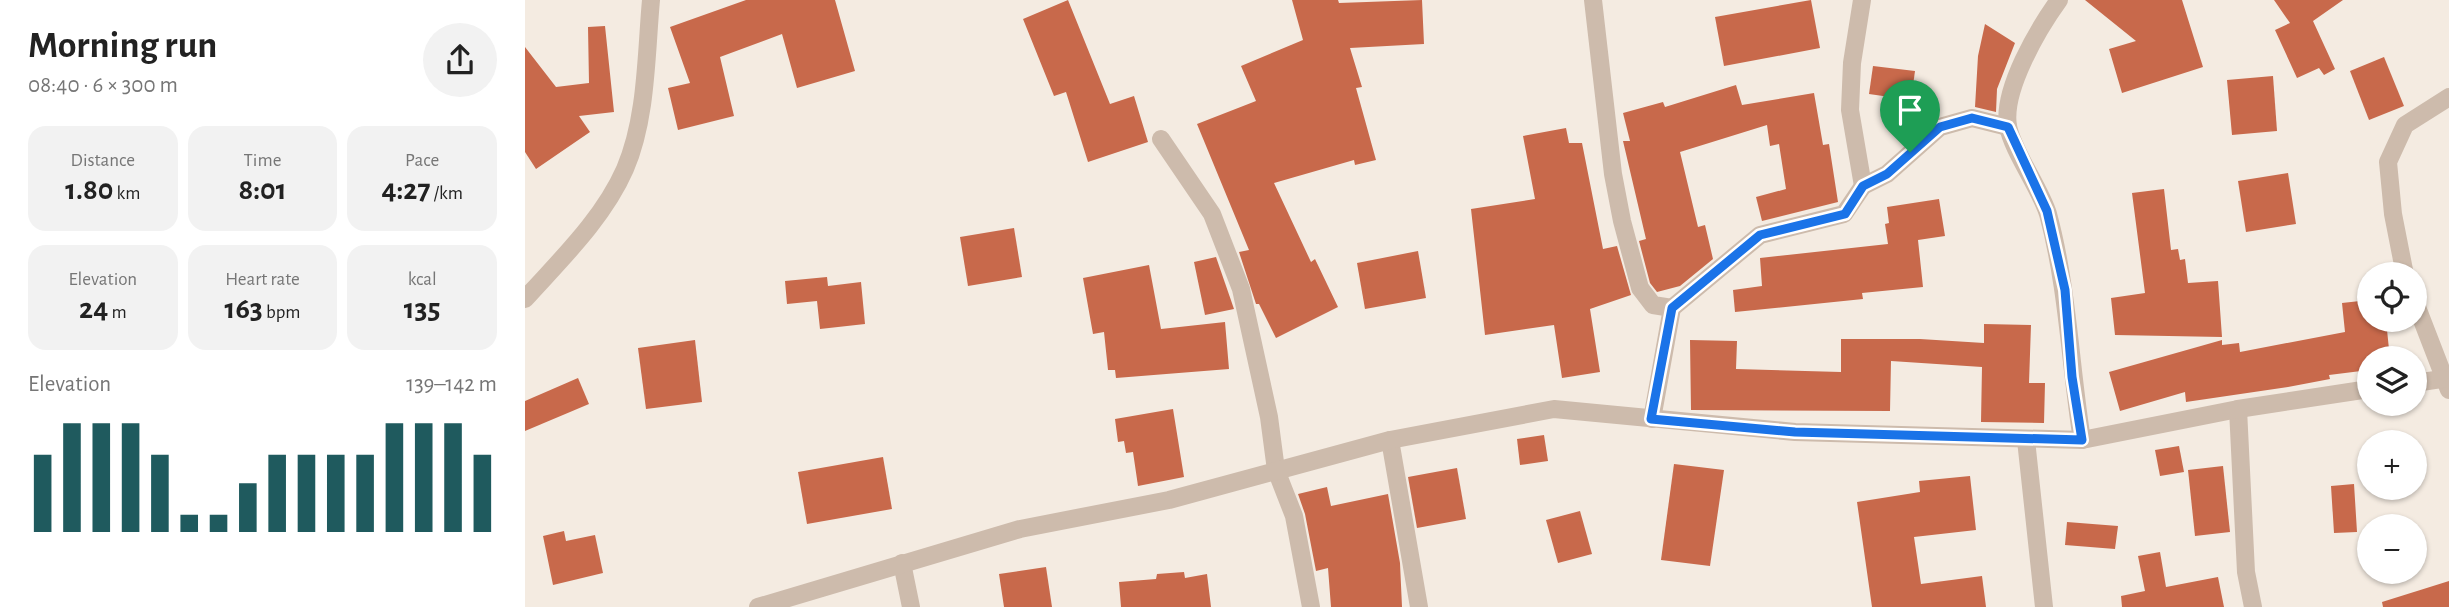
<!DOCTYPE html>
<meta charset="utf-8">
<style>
:root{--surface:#fff;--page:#f2f2f2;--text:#222;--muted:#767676;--accent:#1f5a5e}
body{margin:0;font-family:"Alegreya Sans",sans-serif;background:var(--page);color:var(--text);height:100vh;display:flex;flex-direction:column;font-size:26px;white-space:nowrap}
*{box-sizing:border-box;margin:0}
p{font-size:23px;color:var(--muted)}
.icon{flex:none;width:38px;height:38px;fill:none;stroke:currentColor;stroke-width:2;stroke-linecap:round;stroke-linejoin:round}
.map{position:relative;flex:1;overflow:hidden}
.drawer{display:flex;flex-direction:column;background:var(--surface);width:525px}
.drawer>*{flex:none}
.buttons{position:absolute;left:1832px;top:262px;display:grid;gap:14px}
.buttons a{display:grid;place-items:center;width:70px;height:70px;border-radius:50%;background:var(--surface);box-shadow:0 2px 5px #0004;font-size:35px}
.pin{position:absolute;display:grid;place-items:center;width:60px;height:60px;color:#fff;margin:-72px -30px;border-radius:50% 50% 50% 0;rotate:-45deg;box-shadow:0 0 7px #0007}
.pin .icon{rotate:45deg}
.round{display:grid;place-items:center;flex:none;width:74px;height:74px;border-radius:37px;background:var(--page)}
.head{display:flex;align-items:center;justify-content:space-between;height:119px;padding:0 28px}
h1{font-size:38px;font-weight:700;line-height:52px}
.stats{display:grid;grid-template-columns:repeat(3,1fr);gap:10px;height:119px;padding:7px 28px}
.stats div{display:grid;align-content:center;border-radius:18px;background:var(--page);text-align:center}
.stats b{font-size:30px;font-weight:700}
.stats small{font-size:19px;font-weight:400}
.stats p{font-size:19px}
.chart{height:196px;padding:14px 28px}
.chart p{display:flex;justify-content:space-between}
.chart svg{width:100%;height:126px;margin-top:7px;stroke:var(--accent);stroke-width:6}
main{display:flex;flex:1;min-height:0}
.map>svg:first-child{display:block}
.building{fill:#c8694b}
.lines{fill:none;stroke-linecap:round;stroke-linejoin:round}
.minor{stroke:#cdbbac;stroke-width:18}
.route-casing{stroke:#fff;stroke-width:14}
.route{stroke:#1a73e8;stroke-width:9}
</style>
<main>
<section class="drawer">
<div class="head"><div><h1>Morning run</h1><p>08:40 · 6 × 300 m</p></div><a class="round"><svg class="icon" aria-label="share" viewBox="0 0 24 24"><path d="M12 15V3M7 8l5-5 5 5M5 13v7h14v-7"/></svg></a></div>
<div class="stats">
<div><p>Distance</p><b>1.80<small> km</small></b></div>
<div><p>Time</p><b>8:01</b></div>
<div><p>Pace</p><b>4:27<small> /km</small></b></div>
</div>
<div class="stats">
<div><p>Elevation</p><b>24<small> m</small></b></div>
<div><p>Heart rate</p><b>163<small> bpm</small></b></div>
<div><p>kcal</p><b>135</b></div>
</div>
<div class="chart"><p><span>Elevation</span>139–142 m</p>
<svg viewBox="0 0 160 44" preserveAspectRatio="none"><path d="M5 44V17M15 44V6M25 44V6M35 44V6M45 44V17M55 44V38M65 44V38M75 44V27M85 44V17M95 44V17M105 44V17M115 44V17M125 44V6M135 44V6M145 44V6M155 44V17"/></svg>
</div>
</section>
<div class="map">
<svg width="1924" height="607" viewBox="0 0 1924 607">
<rect width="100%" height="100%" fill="#f4ebe1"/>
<!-- building -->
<g class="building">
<path d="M221 0H310L330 71 272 88 257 34 195 57 209 116 153 130 143 88 165 83 145 27Z"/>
<path d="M543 0 585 104 609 96 623 142 563 162 541 92 529 96 498 19Z"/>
<path d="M767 0H813L814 3 897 0 899 44 825 48 837 87 831 88 851 160 830 165 829 160 749 183 786 262 790 259 813 307 751 338 734 304H731L714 252 724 250 672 124 731 101 716 66 778 40Z"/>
<path d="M1286 0 1295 48 1199 66 1190 17Z"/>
<path d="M1560 0H1657L1678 67 1597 93 1584 49 1611 41Z"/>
<path d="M1749 0H1818L1788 21 1810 69 1799 75 1794 68 1772 78 1750 30 1765 23Z"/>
<path d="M1460 24 1490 43 1472 89 1471 112 1450 107 1453 56Z"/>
<path d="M80 26 89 112 54 116 65 132 11 169 0 152V47L31 87 64 83 63 27Z"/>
<path d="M1859 57 1879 106 1844 120 1825 71Z"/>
<path d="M1348 66 1390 71 1386 100 1344 94Z"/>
<path d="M1748 76 1752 131 1707 135 1702 80Z"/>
<path d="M1211 85 1217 105 1289 93 1298 145 1304 144 1313 202 1237 221 1231 197 1261 189 1254 144 1245 146 1242 125 1155 152 1173 227 1180 225 1188 259 1155 286 1132 292 1125 283 1114 241 1121 239 1098 141H1105L1098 113 1138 102 1140 107Z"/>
<path d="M1041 128 1044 143H1057L1078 249 1092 246 1106 295 1065 309 1075 372 1037 378 1029 325 960 335 946 209 1010 199 998 136Z"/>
<path d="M1763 173 1771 224 1721 232 1713 181Z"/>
<path d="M1639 189 1646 250 1653 249 1655 260 1660 259 1663 283 1693 281 1697 337 1590 335 1586 298 1620 293 1607 193Z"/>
<path d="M1414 199 1420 236 1393 240 1398 287 1337 293 1338 299 1210 312 1208 290 1237 286 1235 258 1363 244 1360 224 1364 223 1362 207Z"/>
<path d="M489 228 497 277 443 286 435 237Z"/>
<path d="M893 251 901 298 840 309 832 263Z"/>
<path d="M691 257 709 309 680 315 669 262Z"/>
<path d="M624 265 636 329 700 322 704 369 591 378 590 370H583L579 332 568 334 558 278Z"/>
<path d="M302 277 303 286 336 282 340 324 295 329 292 301 262 304 260 281Z"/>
<path d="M1844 300V320H1861L1865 359H1844V370L1804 375 1805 379 1763 387 1661 402 1660 392 1595 411 1584 372 1697 340V345L1714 343 1715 352 1820 332 1817 303Z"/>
<path d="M1459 324 1506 325 1504 383H1520L1519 423 1456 422 1457 367 1366 361 1365 411 1166 410 1165 340 1212 341 1211 369 1316 372V339H1395L1459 343Z"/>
<path d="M170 340 177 402 121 409 113 348Z"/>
<path d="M53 378 64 404 0 431V401Z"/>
<path d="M648 409 659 477 613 486 608 452 601 453 599 441 593 442 590 419Z"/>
<path d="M1019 435 1023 461 995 465 992 439Z"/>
<path d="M1654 446 1659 472 1635 476 1630 450Z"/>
<path d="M358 457 367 509 282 524 273 472Z"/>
<path d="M1149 464 1199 470 1185 566 1136 560Z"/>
<path d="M1698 466 1705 532 1670 536 1663 470Z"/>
<path d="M932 468 941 519 892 528 883 477Z"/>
<path d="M1445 476 1451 530 1389 537 1396 584 1457 576 1461 607H1347L1332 502 1395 492 1394 481Z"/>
<path d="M1829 484 1832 532 1809 533 1806 486Z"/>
<path d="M802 487 806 506 863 494 875 563 877 607H806L803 568 791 571 780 514 773 494Z"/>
<path d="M1055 511 1067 554 1033 563 1021 520Z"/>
<path d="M1542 522 1593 526 1590 549 1540 545Z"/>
<path d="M39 531 41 541 70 535 78 573 28 585 18 536Z"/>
<path d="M1635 552 1641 587 1693 577 1699 607H1597L1596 596 1620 591 1613 556Z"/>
<path d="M521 567 527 607H479L474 574Z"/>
<path d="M659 572 660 578 682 574 686 607H596L594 582 631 579 632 574Z"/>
<path d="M1924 581V607H1858L1857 602Z"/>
</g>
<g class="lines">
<!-- minor -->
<g class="minor">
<path d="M1068 0 1088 174 1097 221 1115 288 1128 305 1147 308"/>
<path d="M1337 0 1327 63 1325 110 1338 186"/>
<path d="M1534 0C1513 29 1477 90 1483 126 1487 150 1515 188 1523 214 1543 288 1545 365 1557 440"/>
<path d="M636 139 687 214 716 289 744 417 751 470 769 516 786 607"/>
<path d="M1880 275 1868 214 1863 162 1880 125 1924 97"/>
<path d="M0 299C36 259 78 219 100 169 122 118 121 54 126 0"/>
<path d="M1890 302 1924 390"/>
<path d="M1890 383 1924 378"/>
<path d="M1713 409 1721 572 1728 607"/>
<path d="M1127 419 1147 308 1235 235 1319 214 1338 186 1362 174 1415 127 1447 118 1483 127"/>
<path d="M865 440 894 607"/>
<path d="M1501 440 1519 607"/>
<path d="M377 563 386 607"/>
<path d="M233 607 495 529 644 500 865 440 1029 409 1270 432 1557 440 1713 409 1844 389"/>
</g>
</g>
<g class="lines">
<!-- route casing -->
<g class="route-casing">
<path id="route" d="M1447 118 1483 127 1522 211 1540 290 1547 377 1557 440 1270 432 1126 419 1147 308 1235 235 1320 214 1338 186 1362 174 1415 127Z"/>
</g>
<!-- route -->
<use href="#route" class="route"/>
</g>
</svg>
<div class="buttons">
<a><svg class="icon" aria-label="locate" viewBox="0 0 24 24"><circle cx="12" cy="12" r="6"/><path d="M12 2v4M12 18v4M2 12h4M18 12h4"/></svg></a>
<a><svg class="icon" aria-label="layers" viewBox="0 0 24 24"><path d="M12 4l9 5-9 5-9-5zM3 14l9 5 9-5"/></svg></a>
<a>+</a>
<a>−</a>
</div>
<div class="pin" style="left:1385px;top:152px;background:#1e9e55"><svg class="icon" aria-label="arrive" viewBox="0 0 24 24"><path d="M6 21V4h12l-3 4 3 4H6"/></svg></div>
</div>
</main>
